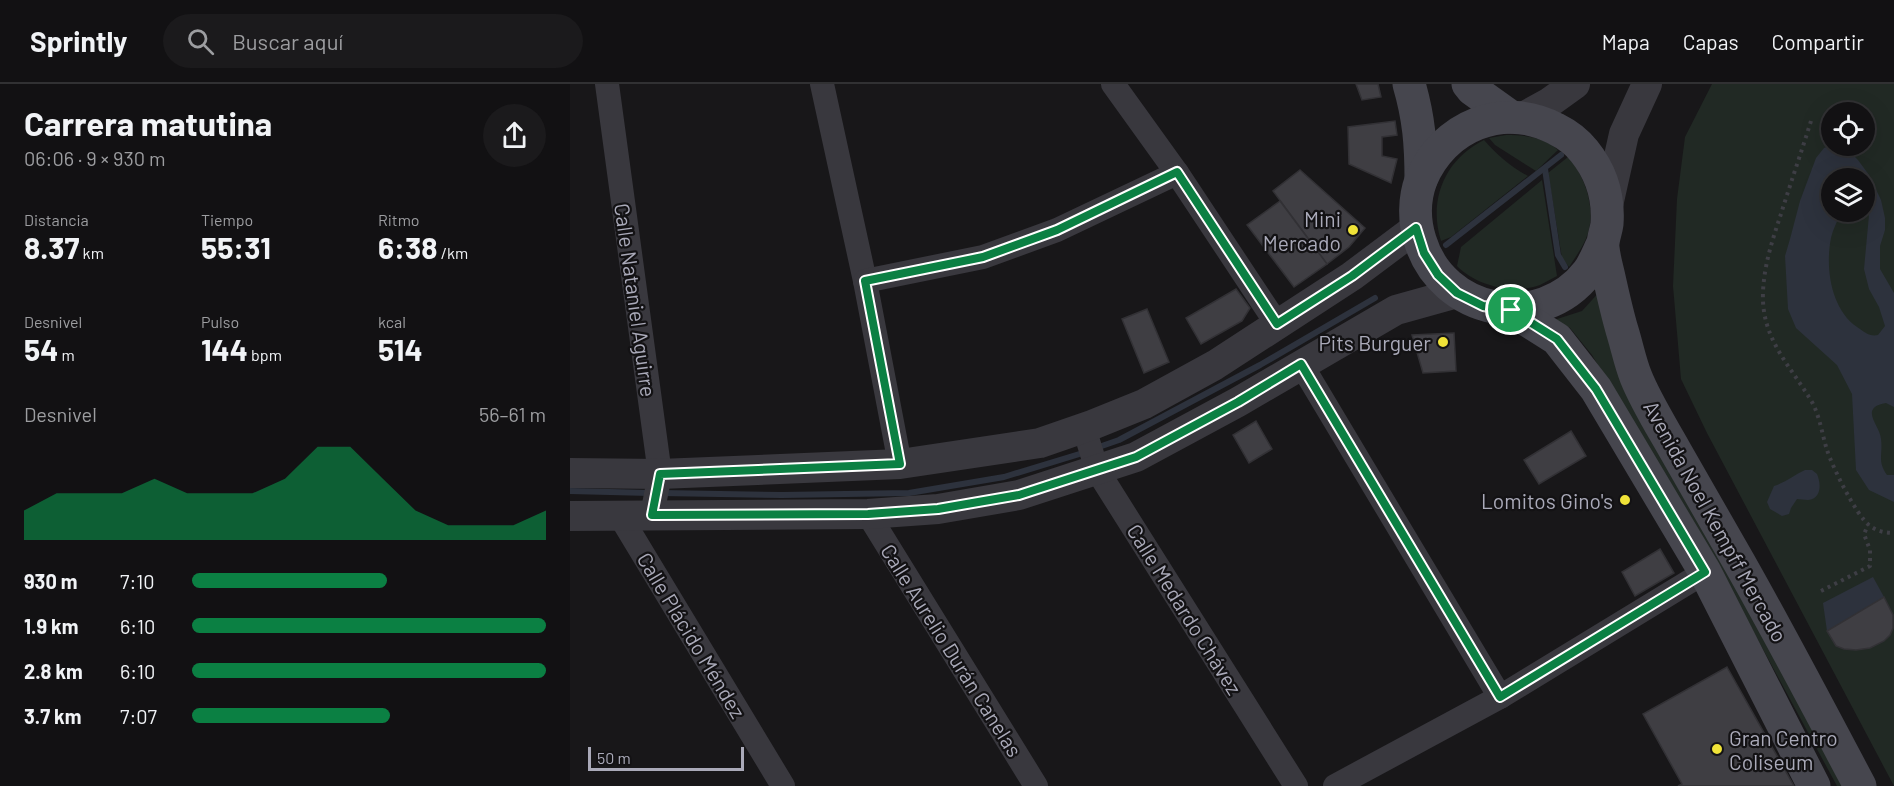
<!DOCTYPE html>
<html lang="es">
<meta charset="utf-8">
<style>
:root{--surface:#121113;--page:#1b1a1c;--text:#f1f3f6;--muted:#9c9da0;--line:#313133;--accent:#0b8043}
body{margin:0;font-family:Barlow,sans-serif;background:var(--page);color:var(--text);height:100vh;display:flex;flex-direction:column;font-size:22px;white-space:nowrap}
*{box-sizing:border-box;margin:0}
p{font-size:20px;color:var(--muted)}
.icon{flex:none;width:33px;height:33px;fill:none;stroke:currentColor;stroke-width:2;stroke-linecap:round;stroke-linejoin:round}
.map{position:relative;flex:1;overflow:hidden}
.panel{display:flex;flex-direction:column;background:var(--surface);width:570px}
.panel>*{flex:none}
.fabs{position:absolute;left:1251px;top:18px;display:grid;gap:12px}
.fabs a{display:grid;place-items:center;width:54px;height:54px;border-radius:50%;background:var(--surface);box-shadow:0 6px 24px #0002,0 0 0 2px var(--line);font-size:30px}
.scale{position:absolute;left:18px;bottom:15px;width:156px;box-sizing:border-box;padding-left:6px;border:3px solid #aaaab9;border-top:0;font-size:16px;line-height:21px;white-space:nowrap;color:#aaaab9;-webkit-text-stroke:4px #131214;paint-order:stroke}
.pin{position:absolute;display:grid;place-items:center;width:51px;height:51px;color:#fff;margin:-26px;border:3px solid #fff;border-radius:50%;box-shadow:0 2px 6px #0007}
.round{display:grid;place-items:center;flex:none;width:63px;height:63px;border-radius:32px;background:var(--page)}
.head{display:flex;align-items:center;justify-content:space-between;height:102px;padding:0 24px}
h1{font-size:33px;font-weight:700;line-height:45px}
.stats{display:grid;grid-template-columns:repeat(3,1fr);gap:9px;height:102px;padding:6px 24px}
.stats div{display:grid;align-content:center}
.stats b{font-size:30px;font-weight:700}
.stats small{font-size:16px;font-weight:400}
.stats p{font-size:16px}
.chart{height:168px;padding:12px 24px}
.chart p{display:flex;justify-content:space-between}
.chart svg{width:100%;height:108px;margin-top:6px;fill:var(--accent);opacity:.7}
ul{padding:0 24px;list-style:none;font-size:20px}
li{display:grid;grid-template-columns:96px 72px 1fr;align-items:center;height:45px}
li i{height:15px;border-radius:8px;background:var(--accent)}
header{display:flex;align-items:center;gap:36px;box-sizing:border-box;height:84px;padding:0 30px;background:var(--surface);border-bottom:2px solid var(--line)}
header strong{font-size:28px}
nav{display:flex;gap:33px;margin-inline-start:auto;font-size:21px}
.search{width:420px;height:54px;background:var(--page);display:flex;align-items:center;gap:15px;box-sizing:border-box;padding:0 21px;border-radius:33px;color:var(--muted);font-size:22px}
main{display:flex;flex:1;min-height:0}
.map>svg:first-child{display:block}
.green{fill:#212924;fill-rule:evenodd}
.water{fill:#2d323d;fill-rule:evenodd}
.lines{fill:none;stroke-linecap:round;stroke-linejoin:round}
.stream{stroke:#2d323d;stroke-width:6}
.building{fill:#3f3e43;stroke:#323135;stroke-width:1.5}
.path{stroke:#3e3e45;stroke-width:4;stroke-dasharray:3 4.5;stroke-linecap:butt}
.minor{stroke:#39383e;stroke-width:24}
.tertiary{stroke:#39383e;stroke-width:30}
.secondary{stroke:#46464e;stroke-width:33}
.route-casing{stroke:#fff;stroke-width:12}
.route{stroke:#0b8043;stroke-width:8}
.poi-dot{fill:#f0e338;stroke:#131214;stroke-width:2}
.labels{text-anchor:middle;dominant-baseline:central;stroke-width:4.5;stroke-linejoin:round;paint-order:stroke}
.poi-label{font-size:21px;fill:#aaaab9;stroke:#131214;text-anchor:end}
.street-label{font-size:21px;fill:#aaaab9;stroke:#131214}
</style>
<header>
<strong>Sprintly</strong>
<div class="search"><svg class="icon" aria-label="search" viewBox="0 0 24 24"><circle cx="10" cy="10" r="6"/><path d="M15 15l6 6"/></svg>Buscar aquí</div>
<nav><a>Mapa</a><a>Capas</a><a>Compartir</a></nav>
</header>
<main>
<section class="panel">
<div class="head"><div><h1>Carrera matutina</h1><p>06:06 · 9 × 930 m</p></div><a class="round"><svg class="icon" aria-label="share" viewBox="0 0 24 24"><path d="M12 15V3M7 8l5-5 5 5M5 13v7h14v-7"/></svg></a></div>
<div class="stats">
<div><p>Distancia</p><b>8.37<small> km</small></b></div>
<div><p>Tiempo</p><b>55:31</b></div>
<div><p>Ritmo</p><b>6:38<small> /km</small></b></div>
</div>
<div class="stats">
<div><p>Desnivel</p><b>54<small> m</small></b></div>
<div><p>Pulso</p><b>144<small> bpm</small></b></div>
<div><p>kcal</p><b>514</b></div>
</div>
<div class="chart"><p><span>Desnivel</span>56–61 m</p>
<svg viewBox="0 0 160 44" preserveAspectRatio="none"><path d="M0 44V32L10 25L20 25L30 25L40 19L50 25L60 25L70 25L80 19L90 6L100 6L110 19L120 32L130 38L140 38L150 38L160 32V44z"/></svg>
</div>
<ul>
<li><b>930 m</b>7:10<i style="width:55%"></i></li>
<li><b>1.9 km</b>6:10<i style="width:100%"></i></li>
<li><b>2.8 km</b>6:10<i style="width:100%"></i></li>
<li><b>3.7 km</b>7:07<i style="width:56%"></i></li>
</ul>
</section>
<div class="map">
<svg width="1324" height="702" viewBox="0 0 1324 702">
<rect width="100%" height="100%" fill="#181719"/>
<!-- green -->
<g class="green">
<path d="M1142 0H1324V702L1137 349 1111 295 1103 202 1107 115 1115 53ZM1262 28H1294V62H1262ZM1262 94H1294V128H1262Z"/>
<path d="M936 51C955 51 974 53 988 66L966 87 925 61 919 54Z"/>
<path d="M914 56C927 71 941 83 958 92L881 153 871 157C858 116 875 75 914 56Z"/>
<path d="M998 73C1015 92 1026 124 1018 149 1014 162 1006 172 999 183L992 174 978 89Z"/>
<path d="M972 96 987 192C981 195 976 198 970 201 943 211 907 202 887 182L891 163Z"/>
<path d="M1032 205 1277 702H1267L1157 499 1022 271 1000 244 984 236 1012 227Z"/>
</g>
<!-- water -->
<g class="water">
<path d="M1261 61 1277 65 1288 76 1299 91 1311 116 1315 134V146L1310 162V185L1324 209V323L1316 319C1288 324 1310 341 1311 355 1313 371 1307 377 1317 391H1324V418L1299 406 1286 386 1282 310 1267 281 1226 244 1218 225 1215 172 1220 155 1230 117 1246 74 1254 64ZM1262 94H1294L1295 121 1299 131 1294 185 1299 205 1309 223 1315 242 1308 251C1300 253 1294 248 1287 243 1261 225 1255 184 1261 154 1263 145 1268 136 1271 128H1262Z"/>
<path d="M1235 386H1242L1247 390C1251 399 1252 415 1238 416 1234 416 1231 415 1227 415L1221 424 1219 430 1212 432 1200 425 1197 418 1204 402C1216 398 1224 391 1235 386Z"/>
<path d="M1303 493 1314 513 1257 547 1253 519Z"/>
</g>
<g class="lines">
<!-- stream -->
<g class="stream">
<path d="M975 85 988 171 995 183"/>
<path d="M876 161 991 71"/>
<path d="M526 364 549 356 690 281 805 214"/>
<path d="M0 407 80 409"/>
<path d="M91 409 212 411 339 409 434 393 516 368"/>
</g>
</g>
<!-- building -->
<g class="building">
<path d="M786 0H808L811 13 792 16Z"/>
<path d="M825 37 827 51 812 53V72L827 75 821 99 779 80 778 43Z"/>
<path d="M730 86 795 144 779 163 757 180 703 107Z"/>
<path d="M710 117 757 180 724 203 677 141Z"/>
<path d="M666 205 680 224 672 237 631 260 616 234Z"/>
<path d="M577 225 599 278 574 289 552 235Z"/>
<path d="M884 249 886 287 853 289 842 251Z"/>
<path d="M686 337 702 365 679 379 663 351Z"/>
<path d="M1001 347 1016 372 969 400 954 376Z"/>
<path d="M1090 465 1104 489 1065 512 1052 488Z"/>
<path d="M1314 513 1323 531V544L1320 551 1314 557 1300 564 1286 566 1274 565 1266 562 1257 547Z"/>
<path d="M1157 583 1224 702H1108L1112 700 1073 630Z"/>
</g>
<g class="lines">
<!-- path -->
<g class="path">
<path d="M1241 37C1231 69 1220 101 1210 133 1202 157 1194 182 1193 208 1191 255 1220 281 1242 318 1250 333 1252 350 1257 366 1262 382 1286 431 1299 441 1306 447 1315 449 1324 449"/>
<path d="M1251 507 1300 482V466L1294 450 1298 441"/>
</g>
<!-- minor -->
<g class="minor">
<path d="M37 0 90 390 82 431"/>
<path d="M252 0 295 197 330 380"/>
<path d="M543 0 607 89 707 240"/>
<path d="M295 197 413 173 487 146 607 89"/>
<path d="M731 280 930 613"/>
<path d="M514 344 527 386 726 702"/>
<path d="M298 430 466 702"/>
<path d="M50 432 213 702"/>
<path d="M765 702 930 613 1135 488"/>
</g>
<!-- tertiary -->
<g class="tertiary">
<path d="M953 33 980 18 1005 0"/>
<path d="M1037 126 1054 50 1077 0"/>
<path d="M0 389 90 390 330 380 470 359 522 341 574 320 645 281 782 192 846 144"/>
<path d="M0 432 298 430 368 425 449 411 566 373 668 318 826 226 887 209"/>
</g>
<!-- secondary -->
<g class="secondary">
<path d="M839 0C849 34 851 61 851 96"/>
<path d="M898 0 902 5 941 33"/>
<path d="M1032 161C1028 169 1024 180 1018 188 970 250 872 230 850 156 844 137 844 115 851 96 873 42 933 17 986 45 996 50 1007 58 1014 67 1031 88 1039 113 1037 140 1036 148 1032 156 1033 164 1034 174 1037 184 1039 193 1043 211 1047 229 1052 246 1057 262 1060 278 1066 293 1076 318 1092 343 1106 368 1127 404 1148 441 1169 478 1211 552 1250 627 1290 702"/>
<path d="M941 226 987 255 1026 305 1135 488 1244 702"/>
</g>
</g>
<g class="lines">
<!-- route casing -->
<g class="route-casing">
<path id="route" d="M607 88 707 240 782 192 846 144 854 169 868 191 887 209 913 222 941 226 987 255 1026 305 1135 488 930 613 731 280 668 318 566 373 449 411 368 425 298 430 82 431 90 390 330 380 295 197 413 173 487 146Z"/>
</g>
<!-- route -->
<use href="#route" class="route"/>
</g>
<!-- markers -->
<g class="poi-dot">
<circle cx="783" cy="146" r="6"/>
<circle cx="873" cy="258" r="6"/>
<circle cx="1055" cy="416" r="6"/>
<circle cx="1147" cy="665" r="6"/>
</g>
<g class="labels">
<!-- poi labels -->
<g class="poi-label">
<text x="771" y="134">Mini<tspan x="771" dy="24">Mercado</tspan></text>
<text x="861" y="258">Pits Burguer</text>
<text x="1043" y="416">Lomitos Gino's</text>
<text x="1159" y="653" text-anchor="start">Gran Centro<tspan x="1159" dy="24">Coliseum</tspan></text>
</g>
<!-- street labels -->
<g class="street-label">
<text transform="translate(66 216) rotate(82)">Calle Nataniel Aguirre</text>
<text transform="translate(1146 437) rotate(61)">Avenida Noel Kempff Mercado</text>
<text transform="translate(615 525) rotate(58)">Calle Medardo Chávez</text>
<text transform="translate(122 551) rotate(59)">Calle Plácido Méndez</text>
<text transform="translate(382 566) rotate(58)">Calle Aurelio Durán Canelas</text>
</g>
</g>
</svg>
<div class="fabs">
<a><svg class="icon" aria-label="locate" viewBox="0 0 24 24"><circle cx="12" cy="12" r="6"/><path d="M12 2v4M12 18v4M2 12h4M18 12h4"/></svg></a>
<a><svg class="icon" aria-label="layers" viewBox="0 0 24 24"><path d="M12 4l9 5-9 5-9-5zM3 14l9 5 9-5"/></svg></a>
</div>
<div class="scale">50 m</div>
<div class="pin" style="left:941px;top:226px;background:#1e9e55"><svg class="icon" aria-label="arrive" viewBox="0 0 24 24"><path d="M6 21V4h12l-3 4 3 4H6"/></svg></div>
</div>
</main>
